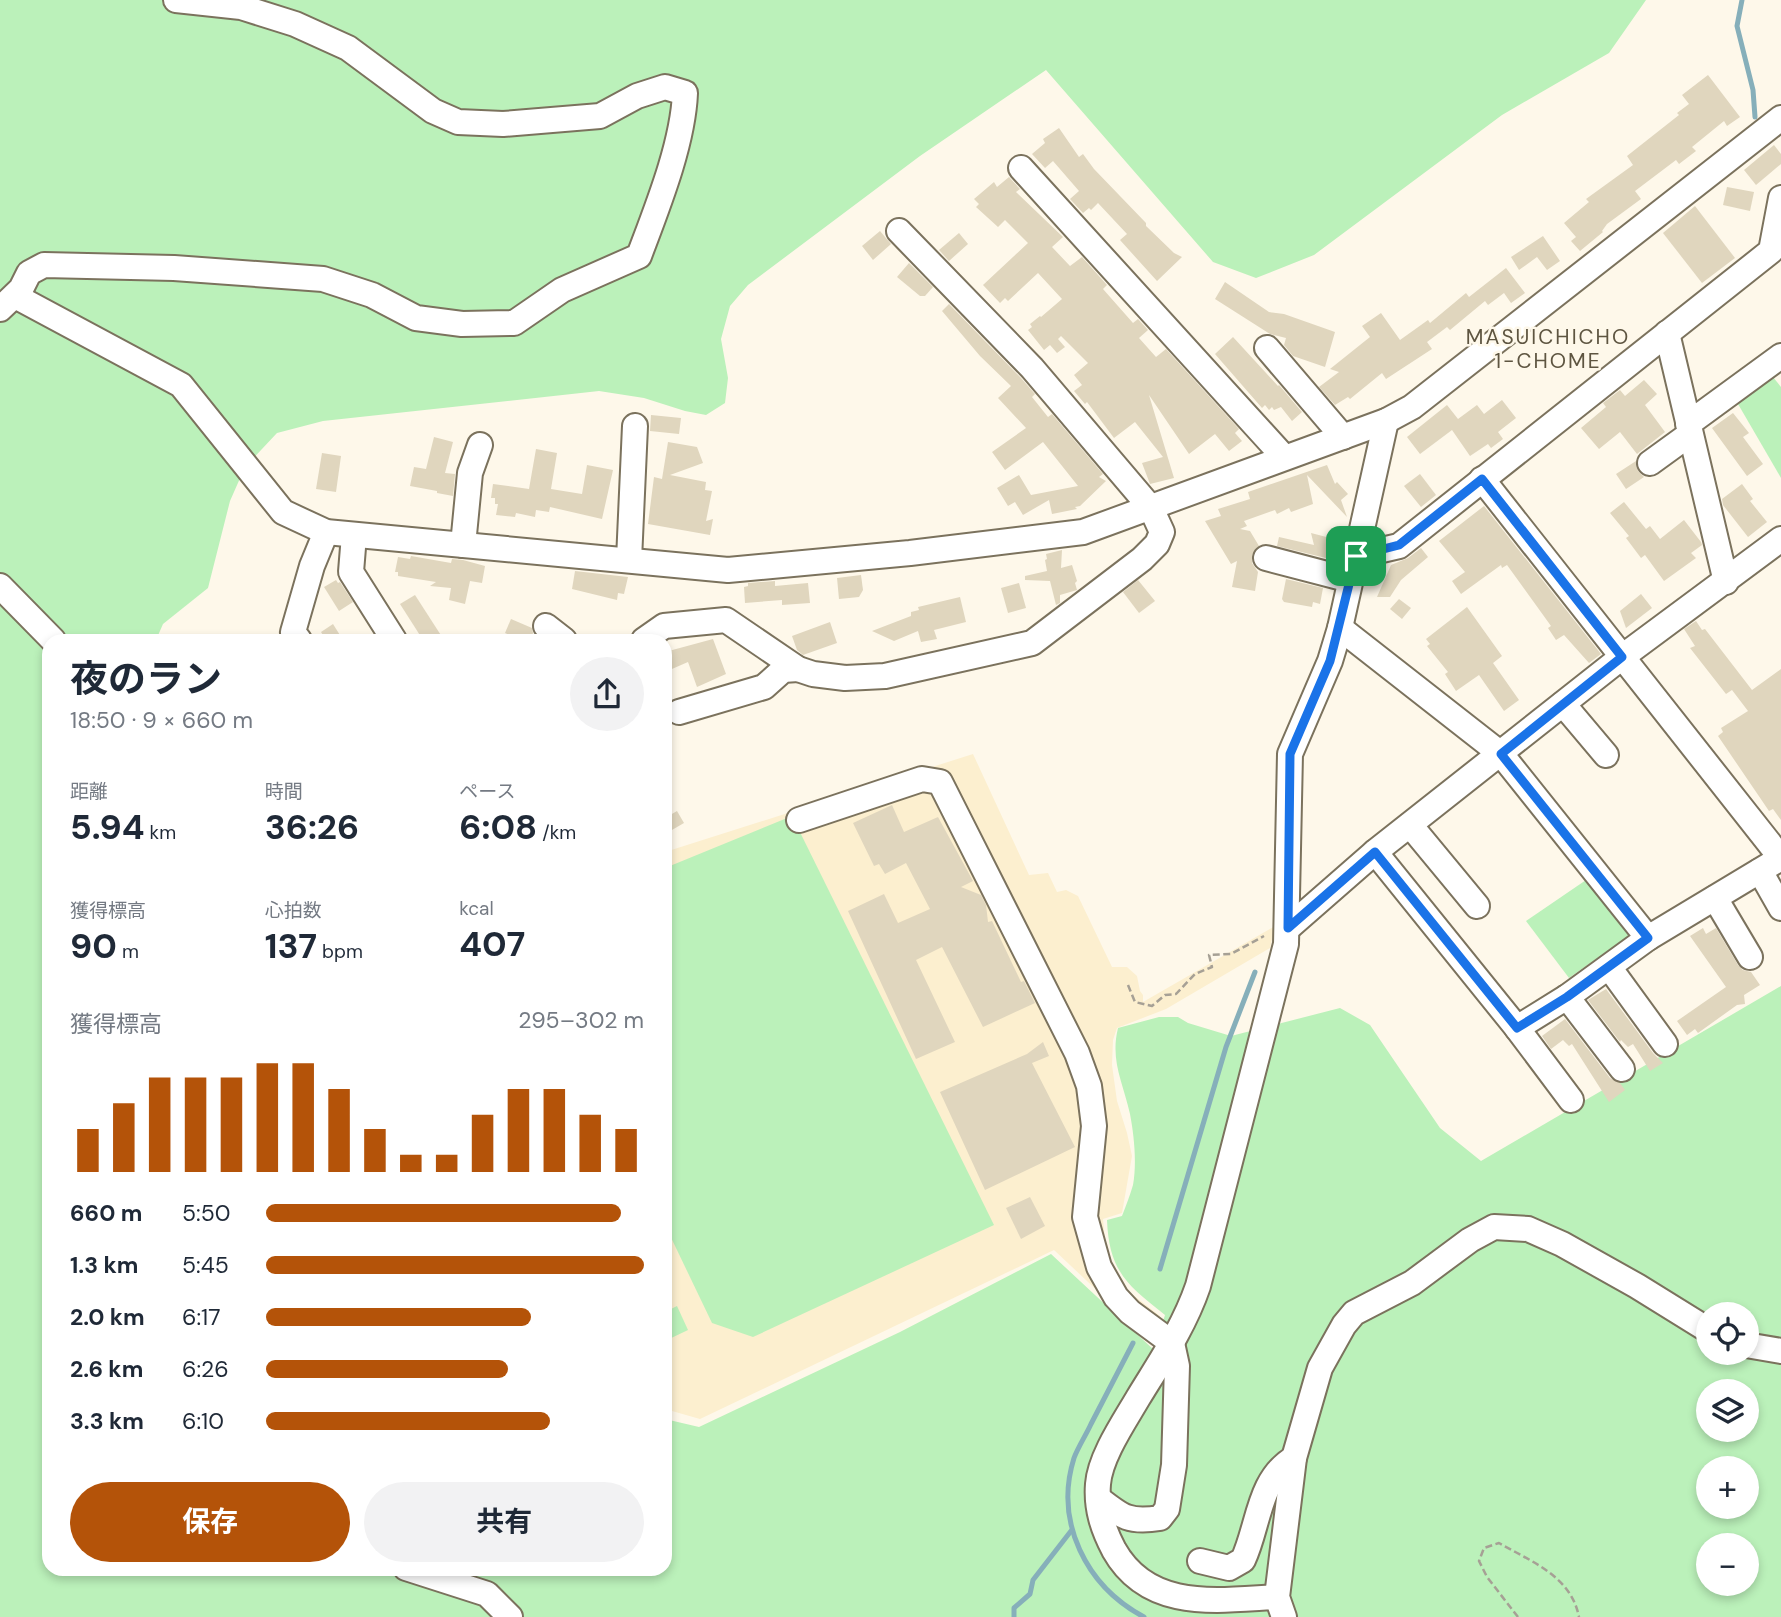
<!DOCTYPE html>
<html lang="ja">
<meta charset="utf-8">
<style>
:root{--surface:#fff;--page:#f2f2f3;--text:#1f2937;--muted:#747a83;--accent:#b45309}
body{margin:0;font-family:"DM Sans","Noto Sans JP",sans-serif;background:var(--page);color:var(--text);height:100vh;display:flex;flex-direction:column;font-size:26px;white-space:nowrap}
*{box-sizing:border-box;margin:0}
p{font-size:23px;color:var(--muted)}
.icon{flex:none;width:38px;height:38px;fill:none;stroke:currentColor;stroke-width:2;stroke-linecap:round;stroke-linejoin:round}
.map{position:relative;flex:1;overflow:hidden}
.panel{position:absolute;left:42px;top:634px;width:630px;height:942px;display:flex;flex-direction:column;background:var(--surface);border-radius:21px;box-shadow:0 4px 10px #0003}
.panel>*{flex:none}
.buttons{position:absolute;left:1696px;top:1302px;display:grid;gap:14px}
.buttons a{display:grid;place-items:center;width:63px;height:63px;border-radius:50%;background:var(--surface);box-shadow:0 4px 10px #0003;font-size:35px}
.pin{position:absolute;display:grid;place-items:center;width:60px;height:60px;color:#fff;margin:-30px;border-radius:14px;box-shadow:0 4px 10px #0006}
.round{display:grid;place-items:center;flex:none;width:74px;height:74px;border-radius:37px;background:var(--page)}
.head{display:flex;align-items:center;justify-content:space-between;height:119px;padding:0 28px}
h1{font-size:38px;font-weight:700;line-height:52px}
.metrics{display:grid;grid-template-columns:repeat(3,1fr);gap:10px;height:119px;padding:7px 28px}
.metrics div{display:grid;align-content:center}
.metrics b{font-size:35px;font-weight:700}
.metrics small{font-size:19px;font-weight:400}
.metrics p{font-size:19px}
.chart{height:196px;padding:14px 28px}
.chart p{display:flex;justify-content:space-between}
.chart svg{width:100%;height:126px;margin-top:7px;stroke:var(--accent);stroke-width:6}
.button{display:flex;gap:14px;margin-top:auto;padding:14px 28px}
.button a{flex:1;height:80px;border-radius:42px;background:var(--accent);color:#fff;font-size:28px;font-weight:700;line-height:80px;text-align:center}
.button a+a{background:var(--page);color:var(--text)}
ul{padding:0 28px;list-style:none;font-size:23px}
li{display:grid;grid-template-columns:112px 84px 1fr;align-items:center;height:52px}
li i{height:18px;border-radius:9px;background:var(--accent)}
.map>svg:first-child{display:block}
.built{fill:#fcefcf}
.green{fill:#bbf1ba;fill-rule:evenodd}
.lines{fill:none;stroke-linecap:round;stroke-linejoin:round}
.stream{stroke:#86afba;stroke-width:5}
.building{fill:#e0d6be}
.minor-casing{stroke:#7b725d;stroke-width:28}
.path{stroke:#a6a095;stroke-width:2.5;stroke-dasharray:7 3.5;stroke-linecap:butt}
.minor{stroke:#fff;stroke-width:24}
.route-casing{stroke:#fff;stroke-width:14}
.route{stroke:#1a73e8;stroke-width:9}
.labels{text-anchor:middle;dominant-baseline:central;stroke-width:5;stroke-linejoin:round;paint-order:stroke}
.neighbourhood-label{font-size:21px;letter-spacing:2px;fill:#5e5541;stroke:#fef8ea}
</style>
<div class="map">
<svg width="1781" height="1617" viewBox="0 0 1781 1617">
<rect width="100%" height="100%" fill="#fef8ea"/>
<!-- built -->
<path class="built" d="M973 754 1029 875 1048 873 1057 892 1066 890 1078 896 1112 967H1127L1137 976 1140 991 1143 995V1002L1275 926 1270 948 1166 1009 1117 1028 1113 1040 1112 1065 1117 1101 1127 1133 1132 1156 1122 1213 1103 1219 1106 1251 1124 1288 1160 1316 1153 1343 1054 1250 700 1419 665 1409V852Z"/>
<!-- green -->
<g class="green">
<path d="M0 0H1646L1609 53 1502 115 1314 255 1256 278 1213 262 1046 70 920 156 748 285 730 306 721 339 728 378 725 403 706 415 685 411 644 398 599 391 323 421 277 433 245 467 230 501 208 588 163 624 156 640H49V1568H665V1419L699 1427 900 1332 1051 1254 1154 1350 1165 1315C1127 1285 1109 1271 1107 1220L1122 1216C1126 1206 1130 1195 1133 1185 1137 1163 1134 1135 1130 1114 1123 1082 1110 1061 1118 1028L1159 1017H1178L1188 1023 1231 1036 1340 1008 1370 1025 1440 1128 1481 1161 1781 986V1617H0ZM1708 1314H1746V1353H1708ZM1708 1391H1746V1430H1708ZM1708 1468H1746V1507H1708ZM1708 1545H1746V1584H1708Z"/>
<path d="M1773 377 1781 387V478L1738 404Z"/>
<path d="M792 816 994 1225 753 1337 712 1323 665 1225V868Z"/>
<path d="M1589 878 1633 933 1569 978 1526 921Z"/>
<path d="M677 1306 688 1330 665 1341V1312Z"/>
</g>
<g class="lines">
<!-- stream -->
<g class="stream">
<path d="M1742 0 1737 26 1753 90 1755 117"/>
<path d="M1160 1269 1226 1047 1255 972"/>
<path d="M1133 1343C1119 1370 1105 1397 1091 1424 1086 1435 1078 1447 1074 1458 1054 1522 1086 1586 1144 1617"/>
<path d="M1014 1617V1608L1030 1594 1033 1580 1071 1531"/>
</g>
</g>
<!-- building -->
<g class="building">
<path d="M1708 75 1740 117 1727 126 1724 121 1692 147 1696 151 1679 164 1676 160 1635 191 1641 199 1607 224 1602 231 1603 232 1580 251 1571 241 1576 237 1564 223 1589 202 1586 199 1633 165 1627 156 1679 115 1677 113 1689 104 1682 95Z"/>
<path d="M1059 128 1079 157 1083 154 1094 169 1146 223V226L1174 253 1182 257 1157 281 1120 240 1127 234 1098 203 1091 210 1089 208 1083 213 1070 199 1079 191 1053 161 1045 168 1032 154 1045 143 1043 139Z"/>
<path d="M1774 145 1781 154V164L1756 185 1744 170Z"/>
<path d="M1009 177 1020 189 1016 192 1063 237 1052 247 1070 266 1082 257 1107 285 1103 289 1133 323 1138 319 1148 330 1139 338 1156 357 1166 349 1239 429 1235 433 1242 441 1229 451 1215 434 1189 454 1149 395 1174 478 1150 484 1142 463 1163 457 1135 422 1114 438 1087 402 1085 404 1074 391 1082 385 1074 375 1088 363 1061 336 1058 339 1065 347 1057 353 1050 345 1044 350 1028 330 1032 327 1030 324 1040 316 1041 317 1062 299 1038 273 1008 301 1005 298 1000 303 983 285 1028 243 1005 220 998 227 976 207 979 204 974 199 994 182 997 187Z"/>
<path d="M1727 187 1754 192 1750 211 1723 205Z"/>
<path d="M1695 206 1735 258 1702 283 1663 233Z"/>
<path d="M880 231 891 244 873 260 862 246Z"/>
<path d="M959 233 968 244 949 261 939 250Z"/>
<path d="M1543 236 1560 261 1547 270 1537 257 1519 270 1511 257Z"/>
<path d="M909 263 933 287 925 296H920L897 277Z"/>
<path d="M1506 268 1525 293 1511 303 1504 293 1488 305 1485 301 1450 330 1447 327 1427 342 1432 349 1386 379 1382 373 1350 399 1348 397 1335 405 1319 387 1339 372 1330 369 1370 337 1362 326 1381 313 1400 340 1428 320 1430 323 1466 293 1469 297Z"/>
<path d="M1225 282 1269 312 1284 314 1335 332 1325 367 1293 356 1284 345 1286 338 1270 334 1215 299Z"/>
<path d="M949 304 1021 378 1035 394 1032 397 1048 417 1052 414 1103 474 1099 477 1106 481 1080 506 1075 507 1077 509 1052 514 1049 500 1023 515 1015 502 1008 506 997 488 1019 475 1031 495 1078 486 1043 442 1005 470 992 452 1026 428 998 398 1011 386 980 356 942 311Z"/>
<path d="M1233 337 1278 386 1279 385 1302 412 1292 421 1281 407 1274 410 1272 407 1269 410 1265 405 1262 408 1215 354Z"/>
<path d="M1644 380 1657 394 1645 405 1665 432 1637 454 1620 432 1599 449 1581 428 1606 407 1603 403 1620 390 1625 396Z"/>
<path d="M1502 400 1516 418 1498 432 1503 439 1491 448 1488 444 1470 456 1452 430 1420 454 1407 437 1447 405 1458 419 1477 405 1484 414Z"/>
<path d="M1733 413 1749 433 1743 437 1763 464 1747 476 1712 428Z"/>
<path d="M651 415 681 418 679 434 650 431Z"/>
<path d="M434 437 453 442 445 473 455 474 453 496 437 493V491L410 486 414 467 426 469Z"/>
<path d="M668 442 697 447 703 463 670 475 706 482 705 490 712 491 706 521 713 519 710 535 648 524 654 477 662 479Z"/>
<path d="M536 449 557 453 551 489 582 494 587 465 613 470 602 519 550 507 549 512 536 510 535 517 516 513 515 517 496 515 498 504H495V498H491L493 484 529 489Z"/>
<path d="M322 453 341 456 336 492 316 489Z"/>
<path d="M1636 461 1638 471 1644 477 1626 489 1616 474Z"/>
<path d="M1327 465 1335 484 1337 482 1348 494 1341 500 1347 517 1307 475 1313 504 1291 512 1289 508 1277 514 1275 510 1244 521 1247 526 1240 529 1250 531 1259 546 1252 555V563L1258 572 1255 591 1232 587 1237 561 1231 564 1205 521 1221 516 1218 509 1250 499 1248 492Z"/>
<path d="M1420 474 1436 495 1421 507 1404 486Z"/>
<path d="M1742 484 1753 499 1750 501 1767 522 1748 537 1723 505 1722 499Z"/>
<path d="M1624 502 1646 529 1650 526 1660 539 1684 520 1701 542 1702 545 1691 553 1696 558 1664 581 1645 555 1641 558 1626 538 1629 536 1610 513Z"/>
<path d="M1484 506 1601 654 1589 663 1564 635 1556 640 1548 628 1551 626 1507 565 1502 568 1501 565 1461 594 1452 581 1465 572 1439 541Z"/>
<path d="M1311 533 1338 540 1334 560 1277 546 1279 537 1314 545Z"/>
<path d="M1421 548 1428 557 1401 580 1390 597H1377L1391 565 1408 558Z"/>
<path d="M1062 550 1061 568 1072 565 1077 581 1075 583 1077 590 1060 595V603L1056 605 1050 581 1025 580V576L1047 571 1045 560 1047 559 1046 554Z"/>
<path d="M411 556 451 563 452 559 463 560 485 566 482 583 470 581 465 604 449 600 451 588 430 586 436 582 398 576V572H395L398 557 410 559Z"/>
<path d="M575 571 628 577 624 594 618 593 617 600 572 589Z"/>
<path d="M861 575 863 590 859 597 839 599 837 578Z"/>
<path d="M1286 579 1323 588 1320 604 1313 602 1312 607 1284 602 1282 599Z"/>
<path d="M336 580 338 583 340 582 353 602 339 611 324 587Z"/>
<path d="M1138 580 1155 601 1139 613 1123 592Z"/>
<path d="M775 581V586L808 583 810 603 782 605V600L745 603 744 587 748 586V583Z"/>
<path d="M1019 583 1026 608 1008 613 1001 588Z"/>
<path d="M1641 594 1652 608 1626 628 1620 611Z"/>
<path d="M415 595 444 640H423L400 604Z"/>
<path d="M960 597 966 622 934 630 937 639 921 642 918 631 894 641 872 631 911 616V612L919 610 918 607Z"/>
<path d="M1399 599 1411 608 1402 619 1390 609Z"/>
<path d="M1467 607 1502 656 1493 663 1519 700 1504 711 1479 675 1456 691 1445 674 1448 672 1427 646 1430 644 1426 639Z"/>
<path d="M511 619 532 628 533 633 530 640H520L505 633Z"/>
<path d="M1696 621 1702 630 1705 629 1752 690 1781 669V820L1773 809 1769 811 1718 736 1723 732 1721 728 1748 711 1732 690 1726 694 1690 648 1695 646 1684 629Z"/>
<path d="M830 622 837 643 803 655 797 650 792 636Z"/>
<path d="M333 624 343 640H326L321 632Z"/>
<path d="M713 639 726 674 697 687 688 662 665 672V652Z"/>
<path d="M892 805 904 832 938 817 973 881 961 887 981 895 986 905 988 922 992 921 1021 982 1024 981 1035 1003 983 1027 942 947 916 960 955 1042 916 1059 848 911 884 894 898 923 930 909 906 863 885 874 879 864 874 866 853 823Z"/>
<path d="M677 811 684 823 665 834V818Z"/>
<path d="M1703 928 1706 934 1716 928 1738 965 1743 970 1751 972 1760 985 1744 995 1745 1004 1737 1005 1698 1033 1695 1029 1687 1035 1677 1021 1726 987 1690 936Z"/>
<path d="M1606 989 1653 1053 1663 1063 1650 1071 1633 1044 1628 1047 1621 1040 1620 1042 1588 1000Z"/>
<path d="M1565 1019 1610 1078 1620 1083 1625 1090 1609 1102 1572 1044 1569 1046 1563 1040 1551 1049 1542 1036Z"/>
<path d="M1043 1042 1049 1056 1032 1063 1075 1147 985 1190 940 1092 1027 1054Z"/>
<path d="M1030 1197 1045 1226 1021 1239 1006 1208Z"/>
</g>
<g class="lines">
<!-- minor casing -->
<g class="minor-casing">
<g id="minor">
<path d="M1021 168 1284 457"/>
<path d="M15 296 181 385 283 512 326 532 728 570 910 553 1083 532 1386 421 1412 407 1781 118"/>
<path d="M0 309 21 289 29 273 44 265 174 268 323 279 372 295 416 318 462 324 514 323 562 290 639 256C657 208 683 144 685 93L665 87 637 96 600 116 503 124 458 122 433 111 348 48 295 24 241 7 176 0"/>
<path d="M1667 333 1726 582"/>
<path d="M1267 348 1343 437"/>
<path d="M1688 424 1781 356"/>
<path d="M1650 463 1690 434"/>
<path d="M1482 479 1781 858"/>
<path d="M354 535 351 572 394 640"/>
<path d="M463 545 470 473 480 445"/>
<path d="M1356 556 1399 546 1771 251 1781 198"/>
<path d="M1266 558 1350 580"/>
<path d="M629 560 635 426"/>
<path d="M0 586 53 640"/>
<path d="M546 626 564 640"/>
<path d="M1340 628 1501 754 1648 938"/>
<path d="M299 640 293 632 312 566 326 532"/>
<path d="M644 640 664 626 726 620 798 669 813 674 845 678 885 676 1032 643 1142 559 1157 544 1162 532 1151 508 1032 368 899 231"/>
<path d="M1563 704 1606 755"/>
<path d="M679 712 764 687 783 670 798 669"/>
<path d="M799 820 922 779 940 782 1077 1053 1089 1086 1094 1126 1085 1217 1099 1267 1116 1297 1130 1312 1172 1343 1177 1366 1174 1465 1167 1509 1160 1518C1129 1523 1122 1517 1098 1498"/>
<path d="M1410 825 1477 906"/>
<path d="M1375 852 1517 1028 1571 1100"/>
<path d="M1760 871 1781 908"/>
<path d="M1715 898 1750 957"/>
<path d="M1288 928 1375 852 1622 657 1781 539"/>
<path d="M1609 967 1665 1044"/>
<path d="M1567 997 1622 1069"/>
<path d="M1517 1028 1567 997 1648 938 1781 858"/>
<path d="M1746 1345 1781 1351"/>
<path d="M1200 1561 1229 1568 1243 1560C1259 1526 1258 1479 1294 1458"/>
<path d="M406 1568 487 1594 510 1617"/>
<path d="M1277 1597C1218 1600 1149 1612 1114 1550 1103 1529 1096 1509 1098 1484 1100 1457 1124 1422 1138 1398 1160 1362 1184 1327 1198 1286L1286 944 1290 754 1330 661 1340 628 1386 421"/>
<path d="M1284 1617 1277 1597 1294 1458 1320 1368 1344 1325 1354 1313 1412 1283 1470 1240 1494 1227 1528 1229 1562 1244 1637 1286 1708 1330"/>
</g>
</g>
<!-- path -->
<g class="path">
<path d="M1128 985 1135 1002 1152 1006 1165 995 1176 994 1195 974 1212 967 1209 955 1231 954 1264 936"/>
<path d="M1518 1617 1487 1577 1479 1561 1484 1548 1499 1543C1532 1562 1571 1576 1579 1617"/>
</g>
<!-- minor -->
<use href="#minor" class="minor"/>
</g>
<g class="lines">
<!-- route casing -->
<g class="route-casing">
<path id="route" d="M1482 479 1622 657 1501 754 1648 938 1567 997 1517 1028 1375 852 1288 928 1290 754 1330 661 1356 556 1399 545Z"/>
</g>
<!-- route -->
<use href="#route" class="route"/>
</g>
<g class="labels">
<!-- neighbourhood labels -->
<g class="neighbourhood-label">
<text x="1548" y="337">MASUICHICHO<tspan x="1548" dy="24">1-CHOME</tspan></text>
</g>
</g>
</svg>
<div class="buttons">
<a><svg class="icon" aria-label="locate" viewBox="0 0 24 24"><circle cx="12" cy="12" r="6"/><path d="M12 2v4M12 18v4M2 12h4M18 12h4"/></svg></a>
<a><svg class="icon" aria-label="layers" viewBox="0 0 24 24"><path d="M12 4l9 5-9 5-9-5zM3 14l9 5 9-5"/></svg></a>
<a>+</a>
<a>−</a>
</div>
<div class="pin" style="left:1356px;top:556px;background:#1e9e55"><svg class="icon" aria-label="arrive" viewBox="0 0 24 24"><path d="M6 21V4h12l-3 4 3 4H6"/></svg></div>
<section class="panel">
<div class="head"><div><h1>夜のラン</h1><p>18:50 · 9 × 660 m</p></div><a class="round"><svg class="icon" aria-label="share" viewBox="0 0 24 24"><path d="M12 15V3M7 8l5-5 5 5M5 13v7h14v-7"/></svg></a></div>
<div class="metrics">
<div><p>距離</p><b>5.94<small> km</small></b></div>
<div><p>時間</p><b>36:26</b></div>
<div><p>ペース</p><b>6:08<small> /km</small></b></div>
</div>
<div class="metrics">
<div><p>獲得標高</p><b>90<small> m</small></b></div>
<div><p>心拍数</p><b>137<small> bpm</small></b></div>
<div><p>kcal</p><b>407</b></div>
</div>
<div class="chart"><p><span>獲得標高</span>295–302 m</p>
<svg viewBox="0 0 160 44" preserveAspectRatio="none"><path d="M5 44V29M15 44V20M25 44V11M35 44V11M45 44V11M55 44V6M65 44V6M75 44V15M85 44V29M95 44V38M105 44V38M115 44V24M125 44V15M135 44V15M145 44V24M155 44V29"/></svg>
</div>
<ul>
<li><b>660 m</b>5:50<i style="width:94%"></i></li>
<li><b>1.3 km</b>5:45<i style="width:100%"></i></li>
<li><b>2.0 km</b>6:17<i style="width:70%"></i></li>
<li><b>2.6 km</b>6:26<i style="width:64%"></i></li>
<li><b>3.3 km</b>6:10<i style="width:75%"></i></li>
</ul>
<div class="button"><a>保存</a><a>共有</a></div>
</section>
</div>
